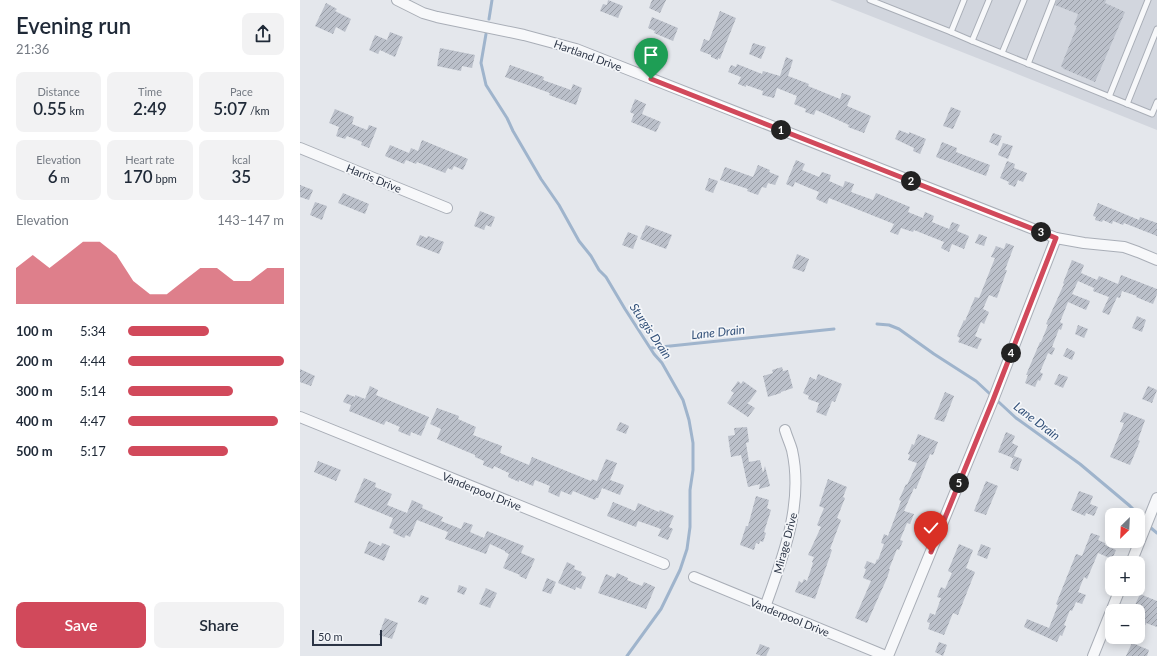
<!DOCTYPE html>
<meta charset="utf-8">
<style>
:root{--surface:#fff;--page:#f2f2f3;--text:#1f2937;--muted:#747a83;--accent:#d1495b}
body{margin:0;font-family:Lato,sans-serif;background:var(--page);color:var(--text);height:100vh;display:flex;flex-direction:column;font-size:15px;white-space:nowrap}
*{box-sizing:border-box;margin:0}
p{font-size:13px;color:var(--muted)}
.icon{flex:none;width:22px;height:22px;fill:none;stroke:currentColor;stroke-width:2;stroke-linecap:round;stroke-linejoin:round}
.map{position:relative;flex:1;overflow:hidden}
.drawer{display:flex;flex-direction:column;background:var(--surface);width:300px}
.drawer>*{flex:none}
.needle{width:26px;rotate:204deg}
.controls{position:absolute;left:805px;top:508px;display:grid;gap:8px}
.controls a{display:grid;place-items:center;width:40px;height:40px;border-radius:8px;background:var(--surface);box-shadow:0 2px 10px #0003;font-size:20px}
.scale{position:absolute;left:12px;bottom:10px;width:70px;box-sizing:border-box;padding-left:4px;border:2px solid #2b3445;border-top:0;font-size:11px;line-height:14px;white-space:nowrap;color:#2b3445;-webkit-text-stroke:3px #f4f6f9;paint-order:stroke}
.pin{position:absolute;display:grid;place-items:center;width:34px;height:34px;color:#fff;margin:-41px -17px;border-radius:50% 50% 50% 0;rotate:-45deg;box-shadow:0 0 4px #0007}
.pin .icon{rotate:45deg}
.km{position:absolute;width:20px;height:20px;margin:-10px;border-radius:50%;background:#222;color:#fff;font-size:11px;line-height:20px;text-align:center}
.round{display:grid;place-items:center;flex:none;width:42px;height:42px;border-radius:8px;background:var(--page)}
.overview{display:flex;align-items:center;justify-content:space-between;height:68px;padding:0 16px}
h1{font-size:22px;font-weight:600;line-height:30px}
.stats{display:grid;grid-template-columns:repeat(3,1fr);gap:6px;height:68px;padding:4px 16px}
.stats div{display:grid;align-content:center;border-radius:8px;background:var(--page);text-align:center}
.stats b{font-size:17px;font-weight:600}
.stats small{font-size:11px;font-weight:400}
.stats p{font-size:11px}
.chart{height:112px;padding:8px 16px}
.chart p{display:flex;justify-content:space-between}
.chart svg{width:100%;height:72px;margin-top:4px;fill:var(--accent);opacity:.7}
.button{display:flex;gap:8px;margin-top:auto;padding:8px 16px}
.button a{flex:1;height:46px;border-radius:8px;background:var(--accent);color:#fff;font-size:16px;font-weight:600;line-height:46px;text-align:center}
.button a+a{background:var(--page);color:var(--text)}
ul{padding:0 16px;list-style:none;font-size:13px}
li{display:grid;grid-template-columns:64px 48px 1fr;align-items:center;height:30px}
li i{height:10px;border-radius:5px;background:var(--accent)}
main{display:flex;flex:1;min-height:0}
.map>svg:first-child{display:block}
.built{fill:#d2d6de}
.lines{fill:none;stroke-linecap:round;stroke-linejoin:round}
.stream{stroke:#9fb4cc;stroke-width:3}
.building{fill:url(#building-hatch)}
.lane-casing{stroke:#a9aeb7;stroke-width:7}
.street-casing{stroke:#a9aeb7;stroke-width:12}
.lane{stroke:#f7f8fa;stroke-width:5}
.street{stroke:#f7f8fa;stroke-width:10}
.route-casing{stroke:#fff;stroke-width:8}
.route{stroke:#d1495b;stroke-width:5}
.labels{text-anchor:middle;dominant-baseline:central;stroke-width:3.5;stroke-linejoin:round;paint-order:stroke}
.street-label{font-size:11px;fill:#2b3445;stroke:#f4f6f9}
.water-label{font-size:12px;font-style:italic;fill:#34527a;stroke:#f4f6f9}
</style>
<main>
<section class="drawer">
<div class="overview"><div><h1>Evening run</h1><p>21:36</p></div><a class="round"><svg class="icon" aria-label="share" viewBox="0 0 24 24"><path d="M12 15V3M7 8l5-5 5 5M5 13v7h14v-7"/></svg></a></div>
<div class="stats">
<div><p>Distance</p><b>0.55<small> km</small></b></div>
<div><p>Time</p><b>2:49</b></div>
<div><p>Pace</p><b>5:07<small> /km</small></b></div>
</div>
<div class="stats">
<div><p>Elevation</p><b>6<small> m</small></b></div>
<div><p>Heart rate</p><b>170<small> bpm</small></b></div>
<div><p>kcal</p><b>35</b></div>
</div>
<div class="chart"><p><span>Elevation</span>143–147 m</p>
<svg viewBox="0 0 160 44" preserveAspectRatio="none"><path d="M0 44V22L10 14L20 22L30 14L40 6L50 6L60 14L70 30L80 38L90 38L100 30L110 22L120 22L130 30L140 30L150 22L160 22V44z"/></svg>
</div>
<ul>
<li><b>100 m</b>5:34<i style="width:52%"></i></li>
<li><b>200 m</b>4:44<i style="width:100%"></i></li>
<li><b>300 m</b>5:14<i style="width:67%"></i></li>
<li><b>400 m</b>4:47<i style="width:96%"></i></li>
<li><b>500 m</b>5:17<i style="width:64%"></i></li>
</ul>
<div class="button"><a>Save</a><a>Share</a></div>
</section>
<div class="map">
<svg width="857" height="656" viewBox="0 0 857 656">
<defs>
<pattern id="building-hatch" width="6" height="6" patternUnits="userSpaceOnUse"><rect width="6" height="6" fill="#bbc0ca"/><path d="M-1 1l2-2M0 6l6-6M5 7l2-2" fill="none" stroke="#989da6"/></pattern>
</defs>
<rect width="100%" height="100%" fill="#e4e7ec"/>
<!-- built -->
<path class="built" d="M530 0H857V130L710 71Z"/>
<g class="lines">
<!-- stream -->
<g class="stream">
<path d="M189 19 192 0"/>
<path d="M186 34 181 63 186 85 207 118 213 131 241 179 259 205 279 241 291 256 299 270 306 277 325 309 354 354 362 363 383 400 389 420 393 443V470L390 490V527L387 549 380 570 361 609 327 656"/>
<path d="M577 324 589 325 599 329 634 354 676 381 716 418 780 464 830 506 840 516"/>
<path d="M351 348 534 329"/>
<path d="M851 528 857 533"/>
</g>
</g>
<!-- building -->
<g class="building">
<path d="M308 0 323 6 318 18 300 11 303 4 307 5Z"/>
<path d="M352 0H366L360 13 349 8Z"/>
<path d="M757 0H806L805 3 825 12 795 82 764 69 761 66 777 26 774 25 778 14 755 5Z"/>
<path d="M26 3 37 9 35 11 51 19 45 32 36 27 33 34 15 26Z"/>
<path d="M420 11 436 18 420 59 418 58V60L411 57V55L400 51 404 39 409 41Z"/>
<path d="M352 17 378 28 373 41 354 33 355 31 348 28Z"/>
<path d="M90 32 103 37 95 57 80 50 78 54 69 50 75 35 87 40Z"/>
<path d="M453 43 466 47 461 59 449 54Z"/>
<path d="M140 48 175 55 172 68 162 66 161 71 137 66Z"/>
<path d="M486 57 493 60 488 76 509 84 508 86 540 99 542 93 551 96 547 106 571 116 564 133 548 127 549 125 516 110 514 115 505 112 506 109 494 104 497 96 477 88 474 98 462 95 463 91 446 85V87L438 84 441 77 428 72 431 65 436 67 437 64 462 74 463 71 480 76Z"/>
<path d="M210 65 244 77 243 80 271 90 273 84 282 88 276 105 249 95 250 93 205 77Z"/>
<path d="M335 99 346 104 342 114 361 122 356 132 331 122 334 114 330 112Z"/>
<path d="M651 107 661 111 653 129 643 126Z"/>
<path d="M35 109 54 117 52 124 67 130 69 125 77 128 69 148 61 145 62 142 47 136 45 139 36 136 39 127 29 123Z"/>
<path d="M599 130 609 134V132L626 139 620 154 613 151 614 148 595 139Z"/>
<path d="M693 133 702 136 698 146 689 142Z"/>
<path d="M122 140 168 159 163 170 154 166 152 170 148 168 145 173 117 162 116 164 106 160 104 164 85 156 90 145 109 153 111 148 118 151Z"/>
<path d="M642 142 657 148 656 152 690 165 686 176 636 157Z"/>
<path d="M703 143 713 146 708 159 698 155Z"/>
<path d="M496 160 505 164 502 170 519 177 522 172 531 175 529 181 543 187 545 181 554 184 551 192 573 200 576 193 610 207 608 212 623 218 625 212 634 216 632 222 649 229 652 222 660 225 657 231 669 236 664 249 652 244 649 252 641 248 644 242 614 230 613 232 601 228 598 235 590 232 594 224 529 198 527 204 516 199 519 192 495 182 493 187 486 184Z"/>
<path d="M707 161 715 164 714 168 727 173 723 182 718 180 715 187 708 184 709 182 700 178Z"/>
<path d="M458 165 470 170 469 172 479 176 475 185 468 183 466 188 462 187 458 195 447 191 448 189 420 180 425 167 453 177Z"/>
<path d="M409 178 418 181 413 193 405 190Z"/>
<path d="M0 185 13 190 9 200 0 197Z"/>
<path d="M43 193 69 204 65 214 38 203Z"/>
<path d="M15 202 27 206 22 220 10 215Z"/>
<path d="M798 203 839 220 840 217 857 223V236L824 223 823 225 813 221 812 224 803 220 802 222 795 220 796 217 793 216Z"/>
<path d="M180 211 195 217 191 227 186 225 184 230 174 226Z"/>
<path d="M346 225 372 235 366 249 340 239Z"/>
<path d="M328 232 338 236 333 249 322 245Z"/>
<path d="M679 234 687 237 684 246 675 243Z"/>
<path d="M120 235 127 238 128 236 144 242 139 254 116 245Z"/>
<path d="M706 243 714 246 705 270H707L697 298 689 295 683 309 689 312 684 324 681 322 675 336 682 339 677 349 658 342 660 338 657 336 664 320 665 321 675 297 679 298 695 258 691 257 696 246 704 249Z"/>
<path d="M497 254 509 259 504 272 492 268Z"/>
<path d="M772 260 784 265 781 273 797 280 799 276 818 284 821 275 857 289V294L853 304 836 297 837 296 822 291 820 298 817 297 809 315 802 312 809 297 793 291 794 288 778 281 772 294 790 301 786 310 768 302 760 322 763 324 761 330 759 329 752 347 755 348 752 355 748 353 740 372 743 374 740 381 738 380 735 387 725 383 728 375H726L740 342H741L748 325 746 324 764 284 763 283Z"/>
<path d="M837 316 846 320 842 332 832 328Z"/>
<path d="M778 325 788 329 784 338 775 334Z"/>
<path d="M767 348 775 352 772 360 763 356Z"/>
<path d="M482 367 483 371 488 370 493 388 481 392V393L468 397 463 376 473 373 472 370Z"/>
<path d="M0 369 15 376 11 386 0 382Z"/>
<path d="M518 374 542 384 535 402 532 401 526 416 516 412 519 403 508 399 509 396 503 393 510 377 516 380Z"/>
<path d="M759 374 768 377 763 388 754 384Z"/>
<path d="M438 381 441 384 443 381 457 391 449 402 447 403 455 408 448 417 427 403 434 393 431 391Z"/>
<path d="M70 386 78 390 76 395 129 417 121 436 111 432 110 436 98 431 100 427 86 421 84 425 49 411 51 405 43 402 47 394 55 397V395L65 399Z"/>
<path d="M848 386 857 390 852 403 842 399Z"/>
<path d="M645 392 654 396 644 422 634 419Z"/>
<path d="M137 408 159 416 158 419 176 427 173 435 202 446 200 453 229 465 232 457 291 481 292 479 297 481 306 459 317 463 310 480 324 485 320 495 302 488 298 498H296L295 500 273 491 271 495 261 491 259 497 248 492 250 486 235 480 233 486 219 480V482L208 477 209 473 194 466 193 469 183 465 184 461 175 457V455L137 439 141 429 130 424Z"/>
<path d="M824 412 845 420 838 440 840 441 830 465 810 457 824 423 820 422Z"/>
<path d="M320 422 329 426 326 434 316 430Z"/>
<path d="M447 427 449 442 446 443 449 462 460 460 463 473 465 466 470 486 459 489 460 484 448 487 441 455 431 457 428 436 435 435 434 428Z"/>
<path d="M706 432 715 436 712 443 718 446 713 458 698 452Z"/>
<path d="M618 434 638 442 633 455 630 454 616 489 614 488 604 511 614 514 610 524 607 523 600 540 603 541 599 550 597 549 589 569H590L587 578 567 623 555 618 571 581 563 578 566 569 564 568 567 561 575 564 577 559 578 560 584 544 581 543 584 534 588 536 601 501 599 500 606 484 607 485 617 463 608 460 610 455 608 454 612 444 614 445Z"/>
<path d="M714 456 722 459 718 471 710 468Z"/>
<path d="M18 461 41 470 36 481 14 472Z"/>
<path d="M64 478 76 483 75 487 92 494 87 505 107 513 112 500 123 505 122 508 143 517 141 521 161 529 164 522 173 525 170 532 184 538 187 531 224 546 221 553 235 559 226 579 219 576 220 575 203 568 209 554 205 552V551L190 544 186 554 145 539 148 532 117 520 110 537 106 535 104 538 93 533 94 530 89 528 93 518 54 502Z"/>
<path d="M528 479 547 487 543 497 545 498 537 518 541 520 530 549 532 550 515 599 495 592 499 581 502 583 504 579 507 581 513 563 512 562 514 557 508 555 521 527 517 525 524 508 519 506Z"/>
<path d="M686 481 698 486 686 515 674 511Z"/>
<path d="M779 491 793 496 790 504 798 507 794 516 786 513 785 516 771 510Z"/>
<path d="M456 496 469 500 467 508 471 510 464 532 466 533 463 542 460 541 459 544 456 543 454 550 440 545 446 526H448Z"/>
<path d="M313 502 335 511 338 503 359 512 360 510 374 516 369 527 373 529 368 540 358 536 361 529 347 524 338 521 336 527 307 516Z"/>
<path d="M791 533 800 536 798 540 805 543V545L816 550 812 559 798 553 787 579 784 577 778 592 786 595 782 604 776 602 772 611 770 610 764 625 766 626 762 636 760 635 757 642 724 627 727 619 749 628 758 605 756 604 776 554 782 556Z"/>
<path d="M69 541 81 546 82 543 90 546 84 561 64 553Z"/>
<path d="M659 544 673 550 666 568 675 572 658 615 653 613 644 635 628 629 630 623 627 622 630 613 635 615 641 598 637 597 641 587 645 589 652 573 648 571Z"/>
<path d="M681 544 691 548 687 559 677 555Z"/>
<path d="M267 562 275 566 274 569 282 572 281 575 286 577 281 589 276 587 275 590 258 583Z"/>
<path d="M317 573 328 578 327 580 342 586 344 582 355 587 346 609 298 593 306 574 315 578Z"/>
<path d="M247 578 256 582 251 594 242 591Z"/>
<path d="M159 585 167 588 164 595 157 592Z"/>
<path d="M186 588 197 593 190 608 179 604Z"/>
<path d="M840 594 857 601V627L846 623 838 642V606L835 605Z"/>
<path d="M121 595 129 598 126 605 118 602Z"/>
<path d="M85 618 98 623 92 639 79 635Z"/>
<path d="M639 642 647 645 643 656 635 652Z"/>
<path d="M832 643 849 650 847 656H826Z"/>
<path d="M460 644 470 648 466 656H462L456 654Z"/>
</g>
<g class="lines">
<!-- lane casing -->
<g class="lane-casing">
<g id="lane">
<path d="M570 0 651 32 664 0"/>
<path d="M689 0 672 41 852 114 857 102"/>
<path d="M651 32 672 41"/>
<path d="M702 53 724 0"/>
<path d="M728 64 753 0"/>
<path d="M809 97 848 0"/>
<path d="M827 104 857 29"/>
</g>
</g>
<!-- street casing -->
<g class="street-casing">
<g id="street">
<path d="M97 0 123 13 137 17 224 35 276 49 756 238 784 243 824 247 838 252 857 260"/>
<path d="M0 148 147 208"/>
<path d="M0 417 364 564"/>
<path d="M831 563 857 498"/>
<path d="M394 577 586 656"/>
<path d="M465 607C483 557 504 504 492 450 490 443 487 437 485 430"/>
<path d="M588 656 693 400 756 238"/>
<path d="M793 656 820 589"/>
</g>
</g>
<!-- lane -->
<use href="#lane" class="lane"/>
<!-- street -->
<use href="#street" class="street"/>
</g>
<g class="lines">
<!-- route casing -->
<g class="route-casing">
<path id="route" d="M351 79 756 238 693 400 631 552"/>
</g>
<!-- route -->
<use href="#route" class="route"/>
</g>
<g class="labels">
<!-- street labels -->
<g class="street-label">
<text transform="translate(288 55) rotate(20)">Hartland Drive</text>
<text transform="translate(74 178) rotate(22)">Harris Drive</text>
<text transform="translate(182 491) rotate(22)">Vanderpool Drive</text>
<text transform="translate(485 543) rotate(-75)">Mirage Drive</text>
<text transform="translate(490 617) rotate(22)">Vanderpool Drive</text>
</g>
<!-- water labels -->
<g class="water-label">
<text transform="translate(351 331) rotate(56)">Sturgis Drain</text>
<text transform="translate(418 332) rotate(-6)">Lane Drain</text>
<text transform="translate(737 421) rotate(37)">Lane Drain</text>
</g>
</g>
</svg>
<div class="controls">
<a><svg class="needle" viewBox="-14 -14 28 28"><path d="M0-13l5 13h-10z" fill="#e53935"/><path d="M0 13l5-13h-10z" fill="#747a83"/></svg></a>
<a>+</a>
<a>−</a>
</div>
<div class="scale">50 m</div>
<div class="pin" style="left:351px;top:79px;background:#1e9e55"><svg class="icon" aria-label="arrive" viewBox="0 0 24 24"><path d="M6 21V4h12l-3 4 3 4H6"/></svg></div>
<div class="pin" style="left:631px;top:552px;background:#d93025"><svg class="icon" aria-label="check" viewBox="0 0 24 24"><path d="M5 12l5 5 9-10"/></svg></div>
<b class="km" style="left:481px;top:130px">1</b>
<b class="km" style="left:611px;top:181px">2</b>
<b class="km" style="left:741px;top:232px">3</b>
<b class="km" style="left:711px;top:353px">4</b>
<b class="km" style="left:659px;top:483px">5</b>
</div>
</main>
